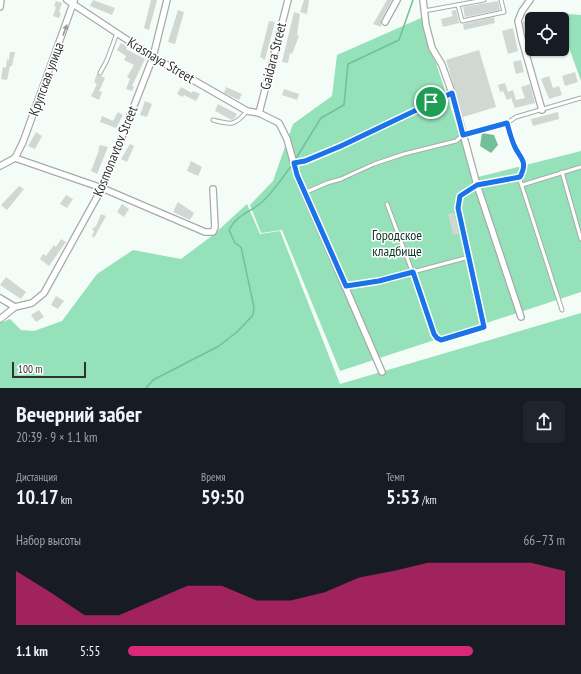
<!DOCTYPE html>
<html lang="ru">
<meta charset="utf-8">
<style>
:root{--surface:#171b24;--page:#20242c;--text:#f1f3f6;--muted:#9ea1a6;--accent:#db2777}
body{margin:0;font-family:"PT Sans Narrow",sans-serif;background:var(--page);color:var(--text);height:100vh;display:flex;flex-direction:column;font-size:15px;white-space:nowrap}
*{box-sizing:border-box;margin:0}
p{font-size:13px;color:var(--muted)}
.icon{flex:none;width:22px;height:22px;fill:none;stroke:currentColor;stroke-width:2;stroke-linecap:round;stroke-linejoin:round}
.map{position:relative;height:388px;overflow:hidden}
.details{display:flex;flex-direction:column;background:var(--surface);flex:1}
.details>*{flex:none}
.buttons{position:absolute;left:525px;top:12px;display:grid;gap:8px}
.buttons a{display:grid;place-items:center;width:44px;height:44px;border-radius:6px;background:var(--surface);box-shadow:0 1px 3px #0004;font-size:20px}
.scale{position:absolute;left:12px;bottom:10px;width:74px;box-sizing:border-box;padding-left:4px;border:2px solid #303331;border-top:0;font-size:11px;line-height:14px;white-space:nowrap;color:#303331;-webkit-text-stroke:3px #fff;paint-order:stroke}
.pin{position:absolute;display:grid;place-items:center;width:34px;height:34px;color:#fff;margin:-17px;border:2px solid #fff;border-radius:50%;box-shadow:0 1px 4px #0007}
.round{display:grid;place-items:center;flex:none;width:42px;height:42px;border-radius:6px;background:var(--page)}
.summary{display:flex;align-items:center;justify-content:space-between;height:68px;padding:0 16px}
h1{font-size:22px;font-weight:700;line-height:30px}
.stats{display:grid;grid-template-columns:repeat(3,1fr);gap:6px;height:68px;padding:4px 16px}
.stats div{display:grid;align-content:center}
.stats b{font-size:20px;font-weight:700}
.stats small{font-size:11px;font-weight:400}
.stats p{font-size:11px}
.chart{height:112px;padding:8px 16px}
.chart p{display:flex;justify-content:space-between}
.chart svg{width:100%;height:72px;margin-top:4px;fill:var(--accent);opacity:.7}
ul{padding:0 16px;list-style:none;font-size:13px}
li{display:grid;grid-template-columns:64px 48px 1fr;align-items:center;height:30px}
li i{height:10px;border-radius:5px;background:var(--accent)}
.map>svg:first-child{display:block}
.green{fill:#95e1b9}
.water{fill:#73bf97}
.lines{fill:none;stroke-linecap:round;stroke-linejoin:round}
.stream{stroke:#73bf97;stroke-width:1.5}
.building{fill:#d1d8d4}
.service-casing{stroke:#a5aca8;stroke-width:5}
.minor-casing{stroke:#a5aca8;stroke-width:8}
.service{stroke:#fff;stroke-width:3}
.minor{stroke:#fff;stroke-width:5.5}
.oneway{fill:#989998}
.route-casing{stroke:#fff;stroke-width:8}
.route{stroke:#1a73e8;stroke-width:5}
.labels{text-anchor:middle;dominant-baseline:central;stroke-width:3;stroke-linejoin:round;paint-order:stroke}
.street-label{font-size:14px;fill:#303331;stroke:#fff}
.park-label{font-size:14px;fill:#103323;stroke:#fff}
</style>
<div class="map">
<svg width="581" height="388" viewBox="0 0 581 388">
<rect width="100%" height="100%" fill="#f4fcf7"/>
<!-- green -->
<g class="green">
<path d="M557 13 581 15V81L562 28V19H559Z"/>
<path d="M421 18 474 178 581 151V292L340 371 282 230 261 233 250 205 273 181 293 124 332 96 337 55Z"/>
<path d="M247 204 260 234 280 231 340 384 581 313V388H0V323L10 319 21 330 34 331 62 321 97 274 133 250 181 259 213 235Z"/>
</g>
<!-- water -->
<path class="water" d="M482 133 494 135 498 145 491 153 480 146Z"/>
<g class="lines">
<!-- stream -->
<g class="stream">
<path d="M295 160 321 118 344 105 348 64 399 40 413 0"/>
<path d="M146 388 153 380 219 346 238 331 253 315 254 307 241 247 235 243 229 230C236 215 251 212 262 202 273 192 283 177 292 165"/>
</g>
</g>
<!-- building -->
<g class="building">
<path d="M93 0 115 8 112 15 90 6Z"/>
<path d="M151 0H157L149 30 144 28Z"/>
<path d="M304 0H309L307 14 300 12Z"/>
<path d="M387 0H392L381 20V27L373 24Z"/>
<path d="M56 1 62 3 59 12 61 13 59 18 53 16 56 7 54 6Z"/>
<path d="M498 1 500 10 465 17 463 7Z"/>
<path d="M178 10 184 12 175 44 168 42Z"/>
<path d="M456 10 459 23 443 27 441 19 453 16 451 11Z"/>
<path d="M294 12 300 14 297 35 299 36 292 54 290 53 288 63 282 62Z"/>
<path d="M494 17 495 23 464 30 463 24Z"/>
<path d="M269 21 275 22 265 60 260 57Z"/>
<path d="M525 21 530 35H532V44L528 45 522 22Z"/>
<path d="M513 28 518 51 508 54 502 31Z"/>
<path d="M121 43 127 47 126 49 145 59 132 86 134 87 132 91 126 89 130 79 127 77 134 65 124 60 126 56 117 50Z"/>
<path d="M479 50 496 107 463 117 446 60Z"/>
<path d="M10 52H15L12 66H10L7 80 1 79 3 67 6 68 7 59 9 60Z"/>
<path d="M521 60 524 72 516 74 513 62Z"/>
<path d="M575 72 578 82 565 86 562 76Z"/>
<path d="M97 74 105 78 99 91 102 92 99 100 91 96 97 84 94 82Z"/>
<path d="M549 76 553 88 559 86 562 95 549 99 541 79Z"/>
<path d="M505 83 508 92 513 90 516 100 525 98 521 87 530 84 535 103 515 108 511 98 507 100 503 91 500 92 498 85Z"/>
<path d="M181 87 192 93 193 91 200 94 196 101 184 95 183 97 177 94Z"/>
<path d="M226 87 242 94 239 100 224 93Z"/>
<path d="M284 89 299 94 297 100 282 95Z"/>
<path d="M145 101 152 104 147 117 140 115Z"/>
<path d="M218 104 237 114 235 118 232 120 215 111Z"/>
<path d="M118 112 123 115 116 128 100 122 102 116 113 121Z"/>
<path d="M558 112 559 119 533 126 531 119Z"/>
<path d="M36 132 42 136 35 149 28 146Z"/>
<path d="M130 144 134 146 127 162 121 159Z"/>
<path d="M100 145 108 147 97 174 91 171 99 150H98Z"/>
<path d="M191 161 202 167 198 176 187 171Z"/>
<path d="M19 186 24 189 7 210 1 205Z"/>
<path d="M66 195 73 199 67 208 60 204Z"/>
<path d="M178 202 194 213 190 220 173 212Z"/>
<path d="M122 204 129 209 124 217 117 212Z"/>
<path d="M454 213 459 234 453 235 448 214Z"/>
<path d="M101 214 106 216 94 238 92 236 94 231 92 229 96 226Z"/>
<path d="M61 239 66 242 49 266 40 259 43 254 46 256 54 245 56 247Z"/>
<path d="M6 277 26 292 21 299 0 285Z"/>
<path d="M56 296 64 301 58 309 51 305Z"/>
<path d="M39 310 44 317 36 322 31 315Z"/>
</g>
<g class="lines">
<!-- service casing -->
<g class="service-casing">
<g id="service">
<path d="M458 5 462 21 504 12 501 0"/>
<path d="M424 11 484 0"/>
<path d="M100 73 107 60 117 33"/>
<path d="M213 120C231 125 235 126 247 111"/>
<path d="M507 123 516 117 581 98"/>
<path d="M294 163 305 161 341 146 452 93"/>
<path d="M562 172 581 239"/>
<path d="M519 177 562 310"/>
<path d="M522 185 581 167"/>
<path d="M304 193 327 183 341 179 374 164 404 154 456 141 463 135 507 123C509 130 511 138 514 145 519 158 529 160 519 177L477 185 459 196 458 208 484 327 441 339 437 338 387 204"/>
<path d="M346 286 379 281 469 257"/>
</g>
</g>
<!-- minor casing -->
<g class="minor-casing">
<g id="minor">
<path d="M67 0 153 57 247 111 259 113 279 123 287 139 297 175 382 372"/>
<path d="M423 0 426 25 432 48 442 65 452 93 477 185 521 317"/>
<path d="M530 0 522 11 518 21 522 40 542 110"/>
<path d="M0 7 1 0"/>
<path d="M385 22 397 0"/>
<path d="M259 113 288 0"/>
<path d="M15 158 102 188 205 232H213L215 227 213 189"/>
<path d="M15 158 23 142 74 1"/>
<path d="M0 166 15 158"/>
<path d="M0 298 15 307"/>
<path d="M0 319 15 307 32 303 44 293 102 188 153 57 167 0"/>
</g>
</g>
<!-- service -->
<use href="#service" class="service"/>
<!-- minor -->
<use href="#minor" class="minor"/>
</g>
<!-- one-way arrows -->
<defs><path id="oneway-solid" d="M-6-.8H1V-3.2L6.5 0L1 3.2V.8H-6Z"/></defs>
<use class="oneway" href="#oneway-solid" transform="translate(65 30) rotate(-70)"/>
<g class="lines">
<!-- route casing -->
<g class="route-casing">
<path id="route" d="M452 93 463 135 507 123C509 130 511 138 514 145 519 158 529 160 520 177L477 185 460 196 458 208 484 327 441 340 437 338 434 334 413 272 379 281 346 286 297 175 294 163 305 161 341 146Z"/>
</g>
<!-- route -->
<use href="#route" class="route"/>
</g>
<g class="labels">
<!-- street labels -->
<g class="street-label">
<text transform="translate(273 56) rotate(-76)">Gaidara Street</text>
<text transform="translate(161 60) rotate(31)">Krasnaya Street</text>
<text transform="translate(46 79) rotate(-70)">Крупская улица</text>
<text transform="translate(115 151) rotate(-68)">Kosmonavtov Street</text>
</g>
<!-- park labels -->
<g class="park-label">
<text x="397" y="235">Городское<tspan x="397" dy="16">кладбище</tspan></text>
</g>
</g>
</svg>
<div class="buttons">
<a><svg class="icon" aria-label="locate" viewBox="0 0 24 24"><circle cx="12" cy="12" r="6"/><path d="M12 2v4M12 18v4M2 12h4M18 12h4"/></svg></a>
</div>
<div class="scale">100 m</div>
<div class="pin" style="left:431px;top:102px;background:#1e9e55"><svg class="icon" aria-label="arrive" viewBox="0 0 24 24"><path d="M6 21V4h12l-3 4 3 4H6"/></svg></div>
</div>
<section class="details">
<div class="summary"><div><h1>Вечерний забег</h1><p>20:39 · 9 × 1.1 km</p></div><a class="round"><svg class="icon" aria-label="share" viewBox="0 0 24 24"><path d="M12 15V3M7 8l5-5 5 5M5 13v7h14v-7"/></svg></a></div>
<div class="stats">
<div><p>Дистанция</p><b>10.17<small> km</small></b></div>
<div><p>Время</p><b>59:50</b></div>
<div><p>Темп</p><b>5:53<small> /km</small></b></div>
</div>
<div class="chart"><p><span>Набор высоты</span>66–73 m</p>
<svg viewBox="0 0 160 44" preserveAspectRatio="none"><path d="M0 44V11L10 24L20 38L30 38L40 29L50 20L60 20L70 29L80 29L90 24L100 15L110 11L120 6L130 6L140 6L150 6L160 11V44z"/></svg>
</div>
<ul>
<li><b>1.1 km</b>5:55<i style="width:79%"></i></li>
</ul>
</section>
